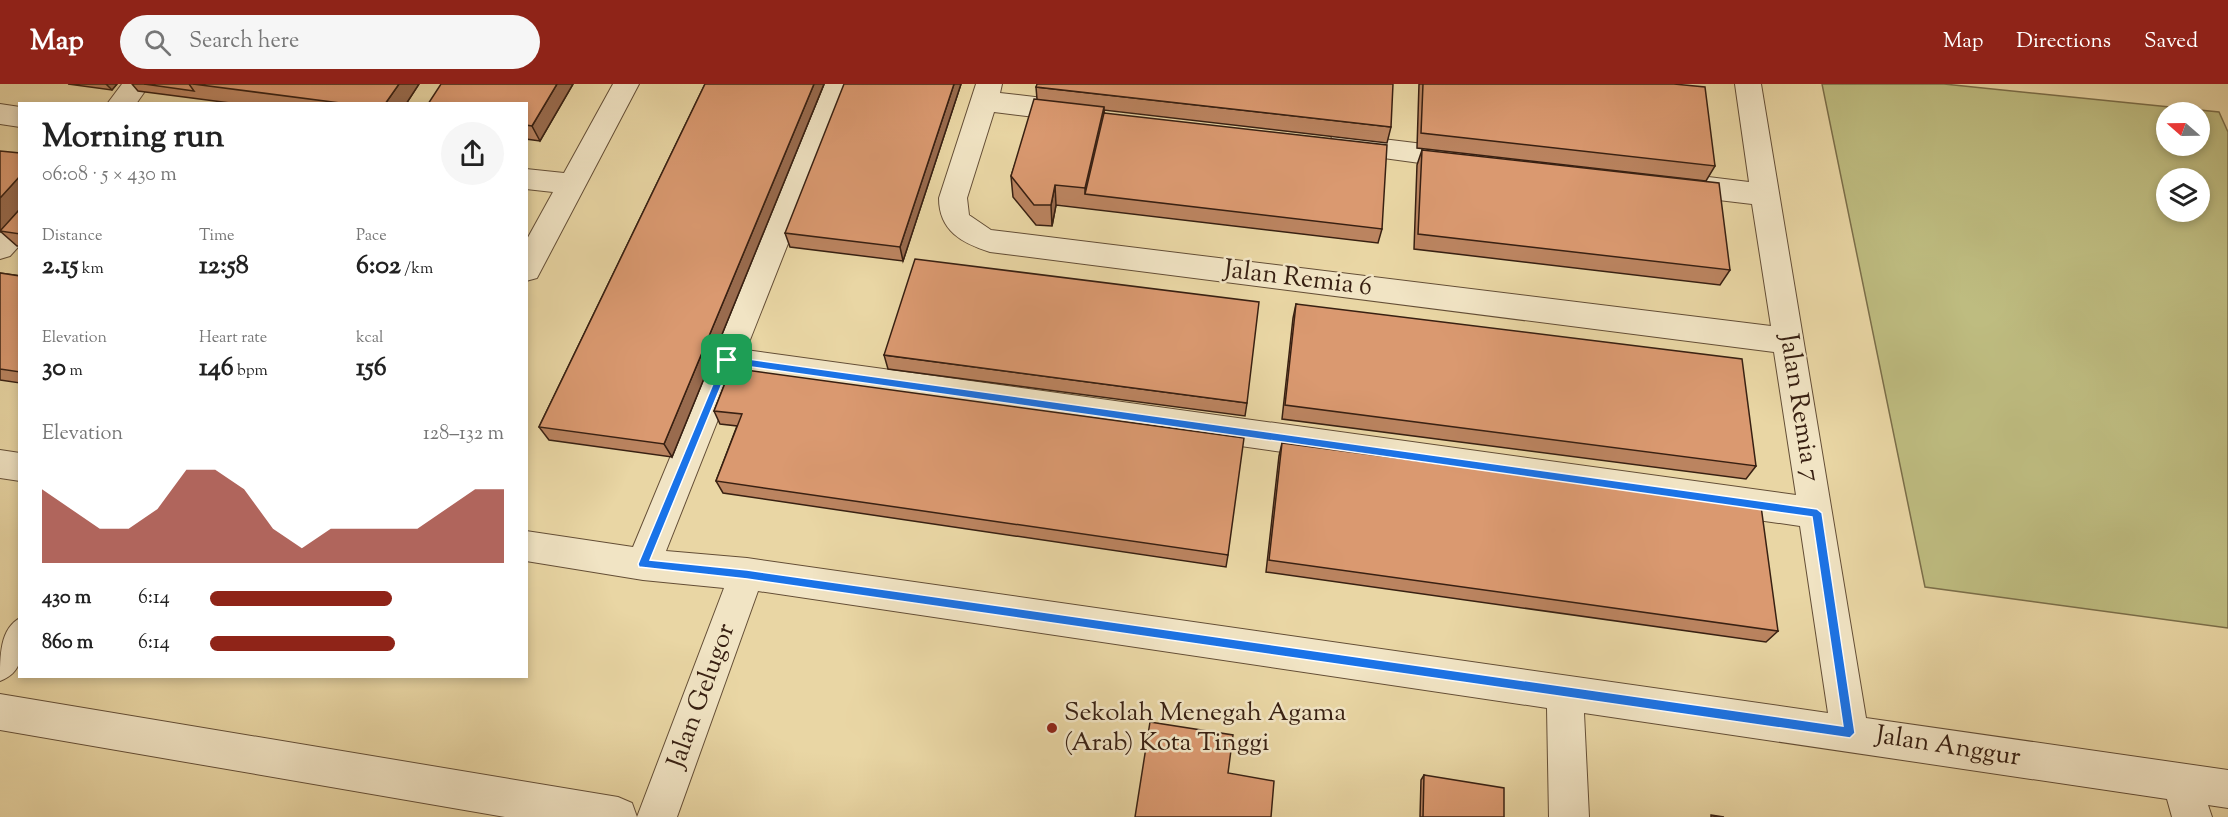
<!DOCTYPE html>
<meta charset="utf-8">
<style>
:root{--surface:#fff;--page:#f6f6f6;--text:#222;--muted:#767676;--accent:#8f2418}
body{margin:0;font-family:"Sorts Mill Goudy",serif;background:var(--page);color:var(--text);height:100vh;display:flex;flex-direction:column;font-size:22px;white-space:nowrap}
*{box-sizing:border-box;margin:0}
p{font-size:20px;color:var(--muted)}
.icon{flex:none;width:33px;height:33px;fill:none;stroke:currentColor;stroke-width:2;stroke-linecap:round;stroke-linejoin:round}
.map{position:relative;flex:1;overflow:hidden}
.panel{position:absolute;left:18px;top:18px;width:510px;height:576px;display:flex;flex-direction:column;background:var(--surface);border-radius:0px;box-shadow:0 3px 9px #0003}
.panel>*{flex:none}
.needle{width:39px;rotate:290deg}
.tools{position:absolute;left:2156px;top:18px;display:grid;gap:12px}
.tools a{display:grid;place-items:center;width:54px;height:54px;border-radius:50%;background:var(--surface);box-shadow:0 3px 9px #0003;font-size:30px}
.pin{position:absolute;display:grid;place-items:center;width:51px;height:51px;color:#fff;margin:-26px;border-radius:12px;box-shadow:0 3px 9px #0006}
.round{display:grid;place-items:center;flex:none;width:63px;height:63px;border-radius:32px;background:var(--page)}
.summary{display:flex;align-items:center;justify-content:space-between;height:102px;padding:0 24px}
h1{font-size:33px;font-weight:800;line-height:45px}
.metrics{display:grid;grid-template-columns:repeat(3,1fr);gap:9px;height:102px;padding:6px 24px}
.metrics div{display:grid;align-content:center}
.metrics b{font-size:26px;font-weight:800}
.metrics small{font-size:16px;font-weight:400}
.metrics p{font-size:16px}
.chart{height:168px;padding:12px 24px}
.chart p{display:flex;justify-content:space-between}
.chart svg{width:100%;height:108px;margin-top:6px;fill:var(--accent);opacity:.7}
ul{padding:0 24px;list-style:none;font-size:20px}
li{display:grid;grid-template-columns:96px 72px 1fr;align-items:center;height:45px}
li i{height:15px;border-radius:8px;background:var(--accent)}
header{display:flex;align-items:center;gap:36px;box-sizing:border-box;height:84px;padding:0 30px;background:var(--accent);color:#fff}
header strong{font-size:28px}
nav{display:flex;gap:33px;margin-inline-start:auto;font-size:21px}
.search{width:420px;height:54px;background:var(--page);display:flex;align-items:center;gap:15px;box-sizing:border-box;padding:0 21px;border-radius:33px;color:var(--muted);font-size:22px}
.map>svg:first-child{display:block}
.green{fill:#bebc80;stroke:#7b6e49;stroke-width:1.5;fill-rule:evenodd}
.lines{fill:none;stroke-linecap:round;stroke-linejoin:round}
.minor-casing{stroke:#644e36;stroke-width:2}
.minor{fill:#f1e4c4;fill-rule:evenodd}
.wall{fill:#bb8460;stroke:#382012;stroke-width:1.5}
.shaded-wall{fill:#996b4e;stroke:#382012;stroke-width:1.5}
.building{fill:#da9970;stroke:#382012;stroke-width:1.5}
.route{fill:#1a73e8;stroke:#fff;stroke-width:1.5;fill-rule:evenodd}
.poi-dot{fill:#8f2418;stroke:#f1e4c4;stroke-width:2}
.labels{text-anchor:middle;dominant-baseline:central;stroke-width:5;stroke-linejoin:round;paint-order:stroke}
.street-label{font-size:26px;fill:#382012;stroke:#f1e4c4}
.poi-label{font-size:26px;fill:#382012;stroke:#f1e4c4;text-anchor:start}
</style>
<header>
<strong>Map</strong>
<div class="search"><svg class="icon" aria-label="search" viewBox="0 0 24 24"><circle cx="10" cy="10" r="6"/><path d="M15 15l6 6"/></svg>Search here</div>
<nav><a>Map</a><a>Directions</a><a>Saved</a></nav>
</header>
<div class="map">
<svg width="2228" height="733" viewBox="0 0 2228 733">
<rect width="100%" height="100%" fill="#e9d6a4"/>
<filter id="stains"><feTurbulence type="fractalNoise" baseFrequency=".00333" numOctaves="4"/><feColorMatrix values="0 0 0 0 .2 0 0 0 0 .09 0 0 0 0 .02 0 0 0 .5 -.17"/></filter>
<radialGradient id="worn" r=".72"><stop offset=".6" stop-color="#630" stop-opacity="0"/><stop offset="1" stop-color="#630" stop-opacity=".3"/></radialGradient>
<!-- green -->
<path class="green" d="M1822 0H1944L2219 28 2228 48V544L1925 503ZM2166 28H2199V62H2166ZM2166 94H2199V128H2166Z"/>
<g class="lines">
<!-- minor casing -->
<g class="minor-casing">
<g id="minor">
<path d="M122 0H150L136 20H107Z"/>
<path d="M613 0H639L537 194 526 197V157L553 108 526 105V85L564 89Z"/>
<path d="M825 0H851L746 266 1796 411 1774 268 990 168C962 159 939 147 939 114L976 0H1002L1000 9 1077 18 1087 21 1091 28 1087 35 1077 38 994 28 967 114 969 131 991 146 1771 242 1752 120 1676 111 1666 107 1662 100 1666 93 1676 89 1749 98 1735 0H1761L1866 634 2228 686V724L2208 721 2212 733H2172L2167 715 1584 629 1589 733H1549L1547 624 758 507 677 733H505L0 646V610L618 713 632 719 637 733 724 504 643 496 526 477V447L633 463ZM736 290 1800 442 1828 629 747 474 666 467Z"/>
<path d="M0 20 20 23V43L0 40Z"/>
<path d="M1342 50 1464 65 1474 68 1478 75 1474 82 1464 85 1332 67 1328 60 1332 53Z"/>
<path d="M20 130V161L10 172 0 175V144L10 133Z"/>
<path d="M0 366 20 369V397L0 394Z"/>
<path d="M20 534C20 561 29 586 0 597 0 571 0 545 20 534Z"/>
</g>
</g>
<!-- minor -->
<use href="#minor" class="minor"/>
</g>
<!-- wall -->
<g class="wall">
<path d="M68 0H117L112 6Z"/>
<path d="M132 0H419L406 20H238L138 7Z"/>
<path d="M573 0 540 57 526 55V20Z"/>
<path d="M705 0H824L672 373 549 356 539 343Z"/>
<path d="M961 0 903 177 790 163 785 149Z"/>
<path d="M1419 0H1674L1715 82 1706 97 1417 64Z"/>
<path d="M1036 3 1391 43 1387 59 1104 26V29L1382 145 1378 159 1056 121 1052 142 1036 141 1013 113 1011 92 1037 15Z"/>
<path d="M1422 66 1730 186 1720 201 1414 165 1417 81Z"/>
<path d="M20 125V162H17L0 147Z"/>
<path d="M0 189 20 192V299L0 296Z"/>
<path d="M1296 220 1756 382 1746 395 1282 335 1293 234Z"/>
<path d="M884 271 1247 319 1245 332 888 285Z"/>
<path d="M731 284 1228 471 1226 483 723 409 716 397 737 342 720 340 714 327Z"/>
<path d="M1282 359 1778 547 1766 558 1266 488 1279 372Z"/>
<path d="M1424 691 1504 733H1420L1421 696Z"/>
</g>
<!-- shaded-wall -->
<g class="shaded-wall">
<path d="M106 0H117L112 6Z"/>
<path d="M399 0H419L406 20H385Z"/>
<path d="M557 0H573L540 57 532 42Z"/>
<path d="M814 0H824L672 373 664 360Z"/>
<path d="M954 0H961L903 177 900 163Z"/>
<path d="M1104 23V44L1085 110V104Z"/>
<path d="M20 92V125L0 148V114Z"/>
<path d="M1055 101 1056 121 1052 142 1051 121Z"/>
</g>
<!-- building -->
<g class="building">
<path d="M144 0H189L194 7Z"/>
<path d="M193 0H399L385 20H348Z"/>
<path d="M441 0H557L532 42 526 41V20H428Z"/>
<path d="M705 0H814L664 360 539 343Z"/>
<path d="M844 0H954L900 163 785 149Z"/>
<path d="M1037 0H1393L1391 43 1036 3Z"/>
<path d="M1423 0H1674L1705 3 1715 82 1421 49Z"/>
<path d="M1034 15 1104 23 1085 104 1055 101 1051 121H1034L1011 92Z"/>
<path d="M1104 29 1387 61 1382 145 1085 110Z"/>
<path d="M1422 66 1719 99 1730 186 1418 150Z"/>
<path d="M0 67 20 69V92L0 114Z"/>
<path d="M20 125V150L0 147Z"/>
<path d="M915 175 1259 218 1247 319 884 271Z"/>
<path d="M0 189 20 192V288L0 285Z"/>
<path d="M1296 220 1742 275 1756 382 1285 321Z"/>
<path d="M731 284 1244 354 1228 471 716 397 742 330 714 327Z"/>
<path d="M1282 359 1761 422 1778 547 1269 476Z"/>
<path d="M1150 638 1233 651 1228 689 1274 697 1271 733H1135Z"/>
<path d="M1424 691 1504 704V733H1423Z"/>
<path d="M1711 731 1724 733H1711Z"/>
</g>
<!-- route -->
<path class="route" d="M727 272 1817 425 1822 429 1855 649 1850 654 747 495 639 483 638 480 723 276ZM730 280 1812 433 1843 642 747 486 650 476Z"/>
<!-- markers -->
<circle class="poi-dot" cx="1052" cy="644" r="6"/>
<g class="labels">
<!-- street labels -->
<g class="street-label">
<text transform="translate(1298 195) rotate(7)">Jalan Remia 6</text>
<text transform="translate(1799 324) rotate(81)">Jalan Remia 7</text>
<text transform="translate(702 612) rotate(-70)">Jalan Gelugor</text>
<text transform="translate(1948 663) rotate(9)">Jalan Anggur</text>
</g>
<!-- poi labels -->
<g class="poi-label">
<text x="1064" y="629">Sekolah Menegah Agama<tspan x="1064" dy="30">(Arab) Kota Tinggi</tspan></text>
</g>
</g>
<rect width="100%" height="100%" filter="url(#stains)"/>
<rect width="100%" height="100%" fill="url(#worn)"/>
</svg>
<div class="tools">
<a><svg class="needle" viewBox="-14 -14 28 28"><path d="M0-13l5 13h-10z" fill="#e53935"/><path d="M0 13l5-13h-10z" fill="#767676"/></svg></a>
<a><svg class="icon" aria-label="layers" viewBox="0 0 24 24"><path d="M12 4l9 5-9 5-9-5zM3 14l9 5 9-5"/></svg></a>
</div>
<div class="pin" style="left:727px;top:276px;background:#1e9e55"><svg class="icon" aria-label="arrive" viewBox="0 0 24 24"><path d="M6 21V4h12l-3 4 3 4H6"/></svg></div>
<section class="panel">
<div class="summary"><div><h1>Morning run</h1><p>06:08 · 5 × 430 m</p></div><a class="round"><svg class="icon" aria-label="share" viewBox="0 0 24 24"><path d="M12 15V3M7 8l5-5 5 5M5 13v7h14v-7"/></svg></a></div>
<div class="metrics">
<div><p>Distance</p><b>2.15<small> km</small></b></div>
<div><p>Time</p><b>12:58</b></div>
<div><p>Pace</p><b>6:02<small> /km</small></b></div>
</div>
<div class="metrics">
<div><p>Elevation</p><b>30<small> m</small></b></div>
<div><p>Heart rate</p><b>146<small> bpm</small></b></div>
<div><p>kcal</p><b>156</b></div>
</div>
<div class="chart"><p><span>Elevation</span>128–132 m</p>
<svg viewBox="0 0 160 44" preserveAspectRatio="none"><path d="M0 44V14L10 22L20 30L30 30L40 22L50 6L60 6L70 14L80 30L90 38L100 30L110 30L120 30L130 30L140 22L150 14L160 14V44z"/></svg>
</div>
<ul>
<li><b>430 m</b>6:14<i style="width:62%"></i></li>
<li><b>860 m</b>6:14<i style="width:63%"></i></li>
</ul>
</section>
</div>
